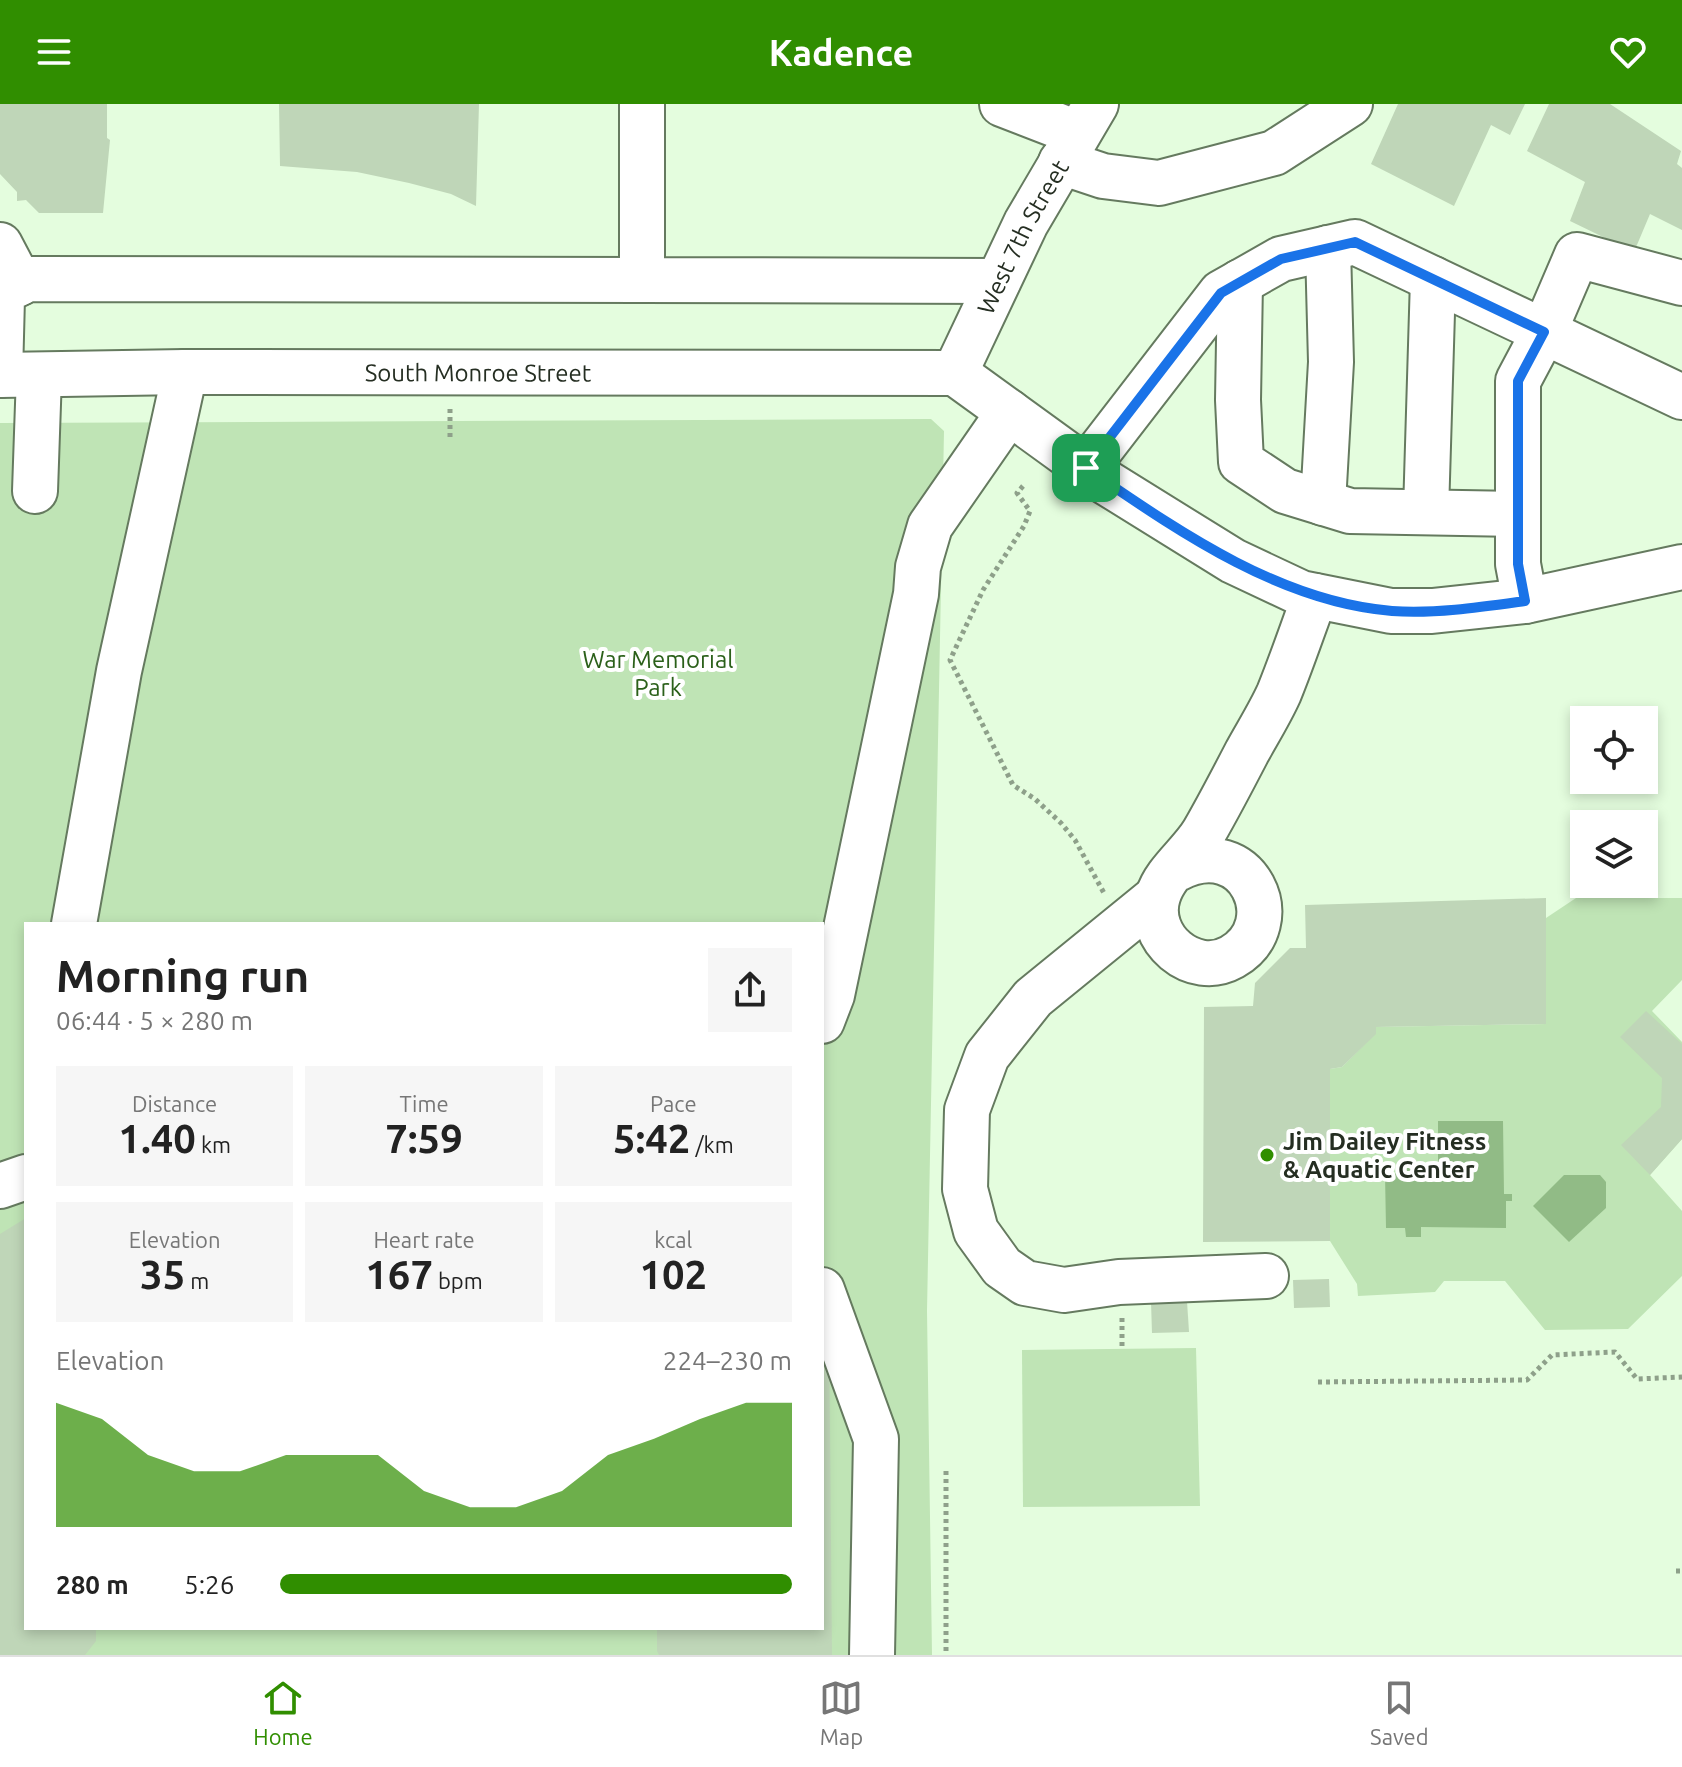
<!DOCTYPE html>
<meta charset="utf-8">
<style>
:root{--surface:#fff;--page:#f6f6f6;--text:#222;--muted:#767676;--line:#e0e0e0;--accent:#308e00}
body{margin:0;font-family:Ubuntu,sans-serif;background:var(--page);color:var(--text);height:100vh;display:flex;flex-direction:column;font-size:30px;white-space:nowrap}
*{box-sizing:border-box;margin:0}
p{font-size:26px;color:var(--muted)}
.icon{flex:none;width:44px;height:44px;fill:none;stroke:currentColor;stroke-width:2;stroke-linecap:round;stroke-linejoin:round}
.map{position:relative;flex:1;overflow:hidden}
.drawer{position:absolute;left:24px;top:818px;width:800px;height:708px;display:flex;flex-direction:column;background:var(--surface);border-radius:0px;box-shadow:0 4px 12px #0003}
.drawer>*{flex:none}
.fabs{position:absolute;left:1570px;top:602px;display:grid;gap:16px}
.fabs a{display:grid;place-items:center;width:88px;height:88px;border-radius:0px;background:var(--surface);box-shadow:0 4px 12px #0003;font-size:40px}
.pin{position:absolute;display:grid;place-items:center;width:68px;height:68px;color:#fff;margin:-34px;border-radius:16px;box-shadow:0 4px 12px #0006}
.round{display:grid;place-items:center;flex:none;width:84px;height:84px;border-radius:0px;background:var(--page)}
.head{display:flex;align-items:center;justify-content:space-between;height:136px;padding:0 32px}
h1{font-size:44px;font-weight:600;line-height:60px}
.figures{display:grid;grid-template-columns:repeat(3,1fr);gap:12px;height:136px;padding:8px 32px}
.figures div{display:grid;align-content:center;border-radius:0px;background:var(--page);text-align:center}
.figures b{font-size:40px;font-weight:600}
.figures small{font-size:22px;font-weight:400}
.figures p{font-size:22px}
.chart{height:224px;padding:16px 32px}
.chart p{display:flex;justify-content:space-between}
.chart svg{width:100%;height:144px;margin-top:8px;fill:var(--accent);opacity:.7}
ul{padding:0 32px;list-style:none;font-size:26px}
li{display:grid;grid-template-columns:128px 96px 1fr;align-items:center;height:60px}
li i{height:20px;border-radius:10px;background:var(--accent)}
header{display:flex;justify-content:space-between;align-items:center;height:104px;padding:0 32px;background:var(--accent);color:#fff;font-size:36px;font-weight:600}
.dock{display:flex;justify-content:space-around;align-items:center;height:112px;border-top:2px solid var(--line);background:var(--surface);font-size:22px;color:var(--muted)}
.dock a{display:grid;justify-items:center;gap:4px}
.dock .active{color:var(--accent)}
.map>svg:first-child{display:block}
.green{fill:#bfe4b5;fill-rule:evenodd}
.water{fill:#91bb86}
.building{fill:#bfd6b8}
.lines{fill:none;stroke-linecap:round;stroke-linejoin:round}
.minor-casing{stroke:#657a5f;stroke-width:48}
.path{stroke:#8ea08a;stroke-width:5;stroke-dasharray:4 4;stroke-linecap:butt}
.minor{stroke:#fff;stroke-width:44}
.route-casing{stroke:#fff;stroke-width:16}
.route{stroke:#1a73e8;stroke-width:10}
.poi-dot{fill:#308e00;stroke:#fff;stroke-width:3}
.labels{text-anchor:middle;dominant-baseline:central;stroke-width:8;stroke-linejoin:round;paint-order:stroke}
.street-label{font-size:24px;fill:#252e22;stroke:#fff}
.park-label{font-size:24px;fill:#2b601a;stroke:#fff}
.poi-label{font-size:24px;font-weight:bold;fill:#252e22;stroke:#fff;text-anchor:start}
</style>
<header><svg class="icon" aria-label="menu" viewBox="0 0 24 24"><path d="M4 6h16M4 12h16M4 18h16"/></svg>Kadence<svg class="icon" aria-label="heart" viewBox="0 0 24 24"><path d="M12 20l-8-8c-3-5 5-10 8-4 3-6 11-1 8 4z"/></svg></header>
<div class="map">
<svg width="1682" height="1551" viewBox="0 0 1682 1551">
<rect width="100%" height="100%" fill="#e4fdde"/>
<!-- green -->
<g class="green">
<path d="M931 315 944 327 927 1207 932 1551H0V319ZM26 820H822V1524H26Z"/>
<path d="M1576 794H1682V876L1652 907 1682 938V1035L1650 1071 1682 1107V1172L1628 1225 1545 1226 1505 1177H1444L1435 1188 1358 1192 1357 1180 1330 1137V965L1342 963 1375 930 1376 923 1546 920V814Z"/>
<path d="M1196 1244 1200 1402 1023 1403 1022 1246Z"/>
</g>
<!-- water -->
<g class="water">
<path d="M1438 1017H1503L1504 1090H1512V1097H1506V1124L1421 1123V1133H1406L1405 1124H1386L1385 1070 1404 1069 1405 1061H1421L1422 1070H1438Z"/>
<path d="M1564 1071H1600L1606 1078V1104L1569 1138 1533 1102Z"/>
</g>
<!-- building -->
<g class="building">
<path d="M0 0H107V34L110 36 103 109H39L26 96 17 97V88L0 70Z"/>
<path d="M279 0H479L476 102 451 90 409 79 357 68 280 62Z"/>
<path d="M1398 0H1525L1510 31 1491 21 1454 102 1371 60Z"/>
<path d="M1549 0H1610L1681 47 1677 60 1682 64V126L1650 110 1634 148 1570 117 1585 78 1527 47Z"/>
<path d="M1546 794V920L1376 923V930L1342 963 1330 965V1137L1203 1138 1204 903 1253 902 1255 879 1290 844H1306L1305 801Z"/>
<path d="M1646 907 1682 940V1035L1650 1071 1621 1041 1661 1003 1662 974 1620 933Z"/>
<path d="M26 1114V1524H96V1537L85 1551H0V1130Z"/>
<path d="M1329 1175 1330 1203 1294 1204 1293 1176Z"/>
<path d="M1187 1197 1189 1228 1152 1229 1151 1198Z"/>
<path d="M822 1199 829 1212 832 1551H659L657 1547V1524H822Z"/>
</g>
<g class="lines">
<!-- minor casing -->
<g class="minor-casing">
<g id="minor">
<path d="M642 0V176L998 177"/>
<path d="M1002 0 1077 29"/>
<path d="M1061 58 1103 72 1159 79 1274 49 1350 0"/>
<path d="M0 141 20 179"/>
<path d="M1240 178 1238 296 1241 358 1285 387 1350 407 1518 410"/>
<path d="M955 269 1104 377 1233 457 1301 489 1391 507H1432L1525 497 1682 463"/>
<path id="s1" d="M955 269 1026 119 1096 0"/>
<path id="s2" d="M0 271 185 268 955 269"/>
<path d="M0 271 2 194 8 185 28 175 642 176"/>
<path d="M1086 364 1221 189 1281 155 1355 138 1682 293"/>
<path d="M35 387 39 271"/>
<path d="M1323 399 1331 258 1328 144"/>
<path d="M1426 408 1433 175"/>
<path d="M1525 497 1518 460V277L1544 228 1577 151 1682 179"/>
<path d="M1177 765C1248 728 1290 820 1232 853 1193 875 1145 834 1158 792 1165 768 1191 750 1204 728 1219 702 1233 675 1247 648 1258 628 1270 609 1279 589 1292 557 1303 524 1315 492"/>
<path d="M1157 793 1033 894 987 952 967 1006 965 1085 976 1127 1002 1163 1025 1179 1064 1186 1119 1178 1266 1172"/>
<path d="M74 820 119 567 185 268"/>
<path d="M822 917 832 891 916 490 918 463 930 422 1009 308"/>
<path d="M0 1082 26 1073"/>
<path d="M822 1186 876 1335 872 1551"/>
</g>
</g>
<!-- path -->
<g class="path">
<path d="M450 305V336"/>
<path d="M1023 382 1017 389 1030 407 1024 422 983 486 950 556 1013 681 1035 695 1061 719 1075 736 1105 791"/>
<path d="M1122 1214V1245"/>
<path d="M1318 1278 1527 1276 1552 1251 1615 1248 1637 1275 1682 1273"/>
<path d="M946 1367V1551"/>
<path d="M1676 1467H1682"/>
</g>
<!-- minor -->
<use href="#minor" class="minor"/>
</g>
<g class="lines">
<!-- route casing -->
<g class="route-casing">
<path id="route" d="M1355 138 1544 228 1518 277V460L1525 497C1482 503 1436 510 1392 507 1279 498 1177 426 1086 364L1221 189 1281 155Z"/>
</g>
<!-- route -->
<use href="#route" class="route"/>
</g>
<!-- markers -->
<circle class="poi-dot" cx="1267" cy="1051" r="8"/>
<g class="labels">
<!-- street labels -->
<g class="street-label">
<text stroke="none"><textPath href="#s1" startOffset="152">West 7th Street</textPath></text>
<text stroke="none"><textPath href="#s2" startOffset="478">South Monroe Street</textPath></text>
</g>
<!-- park labels -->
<g class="park-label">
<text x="658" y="555">War Memorial<tspan x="658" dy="28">Park</tspan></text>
</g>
<!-- poi labels -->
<g class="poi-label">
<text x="1283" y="1037">Jim Dailey Fitness<tspan x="1283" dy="28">&amp; Aquatic Center</tspan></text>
</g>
</g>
</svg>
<div class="fabs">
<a><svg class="icon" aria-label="locate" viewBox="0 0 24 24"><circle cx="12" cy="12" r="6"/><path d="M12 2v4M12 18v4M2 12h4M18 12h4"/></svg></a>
<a><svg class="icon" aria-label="layers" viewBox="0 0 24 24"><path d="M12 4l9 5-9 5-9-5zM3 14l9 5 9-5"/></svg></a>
</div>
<div class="pin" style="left:1086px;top:364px;background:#1e9e55"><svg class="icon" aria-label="arrive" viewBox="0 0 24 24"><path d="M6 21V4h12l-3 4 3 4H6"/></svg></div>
<section class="drawer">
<div class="head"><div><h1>Morning run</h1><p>06:44 · 5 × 280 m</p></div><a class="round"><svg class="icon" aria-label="share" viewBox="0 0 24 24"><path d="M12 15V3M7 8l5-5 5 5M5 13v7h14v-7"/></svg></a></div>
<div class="figures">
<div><p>Distance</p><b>1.40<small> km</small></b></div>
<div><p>Time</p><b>7:59</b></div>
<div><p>Pace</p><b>5:42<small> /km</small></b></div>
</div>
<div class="figures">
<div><p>Elevation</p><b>35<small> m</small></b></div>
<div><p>Heart rate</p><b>167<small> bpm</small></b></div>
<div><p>kcal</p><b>102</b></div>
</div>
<div class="chart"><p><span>Elevation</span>224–230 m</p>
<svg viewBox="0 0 160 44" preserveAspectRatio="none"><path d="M0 44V6L10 11L20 22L30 27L40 27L50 22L60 22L70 22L80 33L90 38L100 38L110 33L120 22L130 17L140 11L150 6L160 6V44z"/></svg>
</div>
<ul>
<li><b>280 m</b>5:26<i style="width:100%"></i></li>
</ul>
</section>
</div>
<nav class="dock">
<a class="active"><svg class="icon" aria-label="home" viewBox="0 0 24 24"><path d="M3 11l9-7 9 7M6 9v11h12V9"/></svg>Home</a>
<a><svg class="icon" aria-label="map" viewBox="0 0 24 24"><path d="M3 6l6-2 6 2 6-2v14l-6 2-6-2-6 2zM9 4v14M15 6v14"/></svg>Map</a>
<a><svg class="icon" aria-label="saved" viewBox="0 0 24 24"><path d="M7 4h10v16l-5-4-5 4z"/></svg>Saved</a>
</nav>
